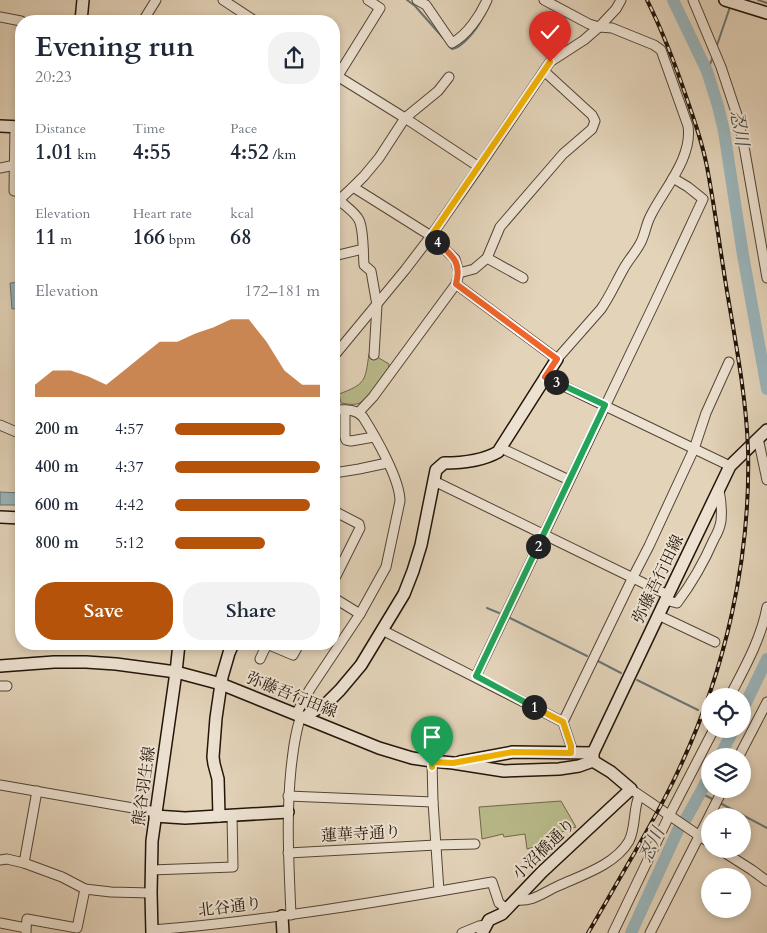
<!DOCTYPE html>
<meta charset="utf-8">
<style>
:root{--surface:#fff;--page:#f2f2f3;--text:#1f2937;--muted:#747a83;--accent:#b45309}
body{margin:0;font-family:Cardo,"Noto Serif JP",serif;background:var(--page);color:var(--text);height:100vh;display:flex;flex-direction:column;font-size:19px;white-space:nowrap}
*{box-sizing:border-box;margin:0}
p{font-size:16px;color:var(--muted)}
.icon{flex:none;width:28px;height:28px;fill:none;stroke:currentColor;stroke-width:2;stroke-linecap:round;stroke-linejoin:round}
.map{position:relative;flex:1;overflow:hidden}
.details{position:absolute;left:15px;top:15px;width:325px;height:635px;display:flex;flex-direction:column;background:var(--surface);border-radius:20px;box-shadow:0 2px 8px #0003}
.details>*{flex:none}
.controls{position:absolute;left:701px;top:688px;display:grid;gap:10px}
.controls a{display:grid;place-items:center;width:50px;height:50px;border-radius:50%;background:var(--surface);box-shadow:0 2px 8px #0003;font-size:25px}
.pin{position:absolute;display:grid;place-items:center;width:42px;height:42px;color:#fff;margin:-51px -21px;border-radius:50% 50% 50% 0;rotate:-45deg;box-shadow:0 0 5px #0007}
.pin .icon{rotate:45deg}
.km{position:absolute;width:25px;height:25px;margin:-12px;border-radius:50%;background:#222;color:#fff;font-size:14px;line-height:25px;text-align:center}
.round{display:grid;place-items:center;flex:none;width:52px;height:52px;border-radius:20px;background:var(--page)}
.summary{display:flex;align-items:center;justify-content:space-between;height:85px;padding:0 20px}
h1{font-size:28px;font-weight:700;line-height:38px}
.figures{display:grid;grid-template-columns:repeat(3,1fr);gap:8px;height:85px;padding:5px 20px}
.figures div{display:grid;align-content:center}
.figures b{font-size:21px;font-weight:700}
.figures small{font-size:14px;font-weight:400}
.figures p{font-size:14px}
.chart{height:140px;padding:10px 20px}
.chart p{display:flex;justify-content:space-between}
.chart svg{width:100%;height:90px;margin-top:5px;fill:var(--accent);opacity:.7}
.primary-button{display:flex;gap:10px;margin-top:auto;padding:10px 20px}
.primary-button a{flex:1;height:58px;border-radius:20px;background:var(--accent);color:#fff;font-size:20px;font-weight:700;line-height:58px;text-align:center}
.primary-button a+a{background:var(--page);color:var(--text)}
ul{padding:0 20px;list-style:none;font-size:16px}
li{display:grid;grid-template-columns:80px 60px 1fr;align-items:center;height:38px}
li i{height:12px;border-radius:6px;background:var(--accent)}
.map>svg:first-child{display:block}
.green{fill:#b9bb8b;stroke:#6e684a}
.water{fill:#9ab5bb;stroke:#6a7574}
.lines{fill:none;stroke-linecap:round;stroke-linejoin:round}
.stream{stroke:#6a7574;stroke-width:2}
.river{stroke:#9ab5bb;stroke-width:12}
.street-casing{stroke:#524435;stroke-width:11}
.secondary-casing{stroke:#221509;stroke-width:14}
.street{stroke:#ede2d2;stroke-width:9}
.secondary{stroke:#ede2d2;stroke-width:11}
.rail-casing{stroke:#221509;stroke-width:4}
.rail{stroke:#ede2d2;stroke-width:2;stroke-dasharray:5.5;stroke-linecap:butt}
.split-1-casing{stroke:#fff;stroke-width:10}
.split-2-casing{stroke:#fff;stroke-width:10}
.split-3-casing{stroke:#fff;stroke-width:10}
.split-4-casing{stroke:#fff;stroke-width:10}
.split-5-casing{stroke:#fff;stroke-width:10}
.split-1{stroke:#f5b400;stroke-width:6}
.split-2{stroke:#22a559;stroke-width:6}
.split-3{stroke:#22a559;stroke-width:6}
.split-4{stroke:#f0652b;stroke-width:6}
.split-5{stroke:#f5b400;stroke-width:6}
.labels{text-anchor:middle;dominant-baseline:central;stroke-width:4;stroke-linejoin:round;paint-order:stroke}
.street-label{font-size:16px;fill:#221509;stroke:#ede2d2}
.water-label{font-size:18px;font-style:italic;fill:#4c4d47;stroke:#ede2d2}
</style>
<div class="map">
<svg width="767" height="933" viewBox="0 0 767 933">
<rect width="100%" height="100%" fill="#e3d3b9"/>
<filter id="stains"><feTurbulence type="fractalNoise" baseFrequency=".004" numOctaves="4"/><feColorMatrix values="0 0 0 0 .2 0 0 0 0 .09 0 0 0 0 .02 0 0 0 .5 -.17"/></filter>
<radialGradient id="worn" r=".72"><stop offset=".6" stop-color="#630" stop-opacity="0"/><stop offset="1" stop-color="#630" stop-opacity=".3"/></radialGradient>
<!-- green -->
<g class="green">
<path d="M369 354 374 355 389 364V368C381 378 370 400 357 404 353 405 346 404 341 403L339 394C366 384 365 381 369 354Z"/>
<path d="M561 801 576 827 545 838 546 842 542 845 527 849 525 834 504 837 503 834 482 839 479 807Z"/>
</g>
<!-- water -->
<g class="water">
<path d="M21 282V308L12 309 10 283Z"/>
<path d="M0 492 21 493V505H0Z"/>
</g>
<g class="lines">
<!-- stream -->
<g class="stream">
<path d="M407 0 415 6 445 40"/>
<path d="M758 0 767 3"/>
<path d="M449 46 452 49C462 48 477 29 481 20"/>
<path d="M716 48 730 7"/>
<path d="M707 71 713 57"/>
<path d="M761 357 767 356"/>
<path d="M487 608 499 613"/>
<path d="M510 618 587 656"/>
<path d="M596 660 621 673"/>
<path d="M763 668 767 670"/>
<path d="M637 680 698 710"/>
<path d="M707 714 710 716"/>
<path d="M701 793 714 800"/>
<path d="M718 802 767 828"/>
</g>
<!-- river -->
<g class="river">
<path d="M673 0 707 71 718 106 724 131 743 255 767 389"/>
<path d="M742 711 767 659"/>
<path d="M720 756 734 729"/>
<path d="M631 933 678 830 687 817 710 775"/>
</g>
<!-- street casing -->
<g class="street-casing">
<g id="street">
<path d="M223 0 255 21"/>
<path d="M417 0 426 5 452 43C467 35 480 16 487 0"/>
<path d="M693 0 721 67 738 118 745 152 767 278"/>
<path d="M0 17 21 21"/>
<path d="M143 21 156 0"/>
<path d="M334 74 405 118 479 167 431 236 405 270 334 356"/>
<path d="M334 82 380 8 368 0"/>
<path d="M15 127 14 191H21"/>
<path d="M479 167 550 62 584 40 599 27 616 9 621 0"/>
<path d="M0 168 15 165"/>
<path d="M353 187 364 176 379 158 405 118 438 91 449 77"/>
<path d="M334 199 339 200 353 187 431 236 455 259 459 273 456 284 373 397 359 412"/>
<path d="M339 200C345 206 355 212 359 220 364 230 363 253 364 265L371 271 377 305 374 355"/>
<path d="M334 256 363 249"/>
<path d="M487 258 523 278"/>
<path d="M459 273 474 269 487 258 500 227 563 154 592 129 595 121 592 115 544 71"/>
<path d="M456 284 557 359 601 309C610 296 616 282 624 268 629 259 636 252 641 242 645 234 646 225 650 217 663 190 693 158 688 126L661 50 654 45 612 28 599 27 589 24 544 0"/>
<path d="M545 377 730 466"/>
<path d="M345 410V437L346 440 351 441 374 437"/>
<path d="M0 425 21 434"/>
<path d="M758 438 767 480"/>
<path d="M501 448 569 480"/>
<path d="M334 473 359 469 387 463"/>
<path d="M434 481 668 595"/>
<path d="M334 511 359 524 360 528 334 580"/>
<path d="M334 598 360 614"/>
<path d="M665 600 677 603C692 583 704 562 714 539 717 534 720 527 721 521 722 511 721 500 719 490"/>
<path d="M658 615 715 642"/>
<path d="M382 630 563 722 571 746V753"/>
<path d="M260 659 267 644 293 655 299 644"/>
<path d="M476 676 655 302 703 199 688 187 673 178"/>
<path d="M0 686H7"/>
<path d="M730 696C745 667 761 639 767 607"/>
<path d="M296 714 310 689 360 614 386 567 400 501C400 479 375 436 363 417 355 408 344 410 334 410"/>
<path d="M563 722 633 577 649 546 694 449 706 413 729 362"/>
<path d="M739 756 767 702"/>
<path d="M432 761 433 802 439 891"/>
<path d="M0 785 156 812"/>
<path d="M635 792 710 843"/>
<path d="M288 796 433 802"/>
<path d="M719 849 752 870 767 881"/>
<path d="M288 853 436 845 475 844"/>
<path d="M0 860 7 859 24 863 62 877 85 889 111 892 151 893"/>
<path d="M24 863 37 791"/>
<path d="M151 870 233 867 232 815"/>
<path d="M515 900C534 902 542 893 558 886 582 875 615 865 629 841 636 827 633 810 639 796"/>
<path d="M291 915C289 866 286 818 291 769 293 751 295 733 301 716"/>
<path d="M0 923 26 928V933"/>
<path d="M26 928 27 919 77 928 85 889"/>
<path d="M152 930C266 921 379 902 492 882L499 903 507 909"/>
<path d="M462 933 479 926 486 925"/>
<path d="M613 933 669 816 714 729"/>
<path d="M650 933 723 789"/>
</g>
</g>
<!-- secondary casing -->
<g class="secondary-casing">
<g id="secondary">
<path d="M725 0 767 13"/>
<path d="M81 21 83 0"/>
<path d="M0 126 21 127"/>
<path d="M0 517 21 518"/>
<path d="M0 666 54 662H86L116 664 176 672 221 684 379 748 412 758 432 761 453 763 504 771 559 769 579 766 593 761"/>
<path d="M306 718 310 713 326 704 340 690 361 665 404 594 413 571 421 545 436 470 444 463C462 463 482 461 498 452L557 359"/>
<path d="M593 761V753L668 595 730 466 767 430"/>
<path d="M460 762 513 752 593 753"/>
<path d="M155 816 185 818 288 812"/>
<path d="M219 816 218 779 214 764 213 757 216 718 222 677 229 653 233 644"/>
<path d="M282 916 283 933"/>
<path d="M152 933 151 893 152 841 176 672 179 644"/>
<path d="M482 933 489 920 502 914 542 872 631 789 611 772 593 761"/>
</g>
</g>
<!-- street -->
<use href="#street" class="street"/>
<!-- secondary -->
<use href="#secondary" class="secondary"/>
<!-- rail casing -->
<g class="rail-casing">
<path id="rail" d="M588 933C604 906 619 879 635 852 650 825 666 798 679 769 725 672 751 558 748 449 746 392 734 335 725 279 719 241 714 204 707 167 703 146 696 125 689 105 677 69 664 34 647 0"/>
</g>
<!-- rail -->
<use href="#rail" class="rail"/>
</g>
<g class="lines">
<!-- split-1 casing -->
<g class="split-1-casing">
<path id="split-1" d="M432 767V762L453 763 513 752 571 753V746L563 722 534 707"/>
</g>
<!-- split-2 casing -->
<g class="split-2-casing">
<path id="split-2" d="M534 707 476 676 538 546"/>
</g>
<!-- split-3 casing -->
<g class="split-3-casing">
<path id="split-3" d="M538 546 605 405 556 382"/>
</g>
<!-- split-4 casing -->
<g class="split-4-casing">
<path id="split-4" d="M437 242C452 256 462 261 456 284L557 359 545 377 556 382"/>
</g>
<!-- split-5 casing -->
<g class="split-5-casing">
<path id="split-5" d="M437 242 431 236 550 62"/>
</g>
<!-- split-1 -->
<use href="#split-1" class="split-1"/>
<!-- split-2 -->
<use href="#split-2" class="split-2"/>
<!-- split-3 -->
<use href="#split-3" class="split-3"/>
<!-- split-4 -->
<use href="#split-4" class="split-4"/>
<!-- split-5 -->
<use href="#split-5" class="split-5"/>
</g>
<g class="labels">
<!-- street labels -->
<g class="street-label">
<text transform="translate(658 579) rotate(-64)">弥藤吾行田線</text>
<text transform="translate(292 695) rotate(22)">弥藤吾行田線</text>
<text transform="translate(144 786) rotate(-82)">熊谷羽生線</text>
<text transform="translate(361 834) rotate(-3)">蓮華寺通り</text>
<text transform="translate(544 849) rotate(-44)">小沼橋通り</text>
<text transform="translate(230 907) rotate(-7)">北谷通り</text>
</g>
<!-- water labels -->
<g class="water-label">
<text transform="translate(739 128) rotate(80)">忍川</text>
<text transform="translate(652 845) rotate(-65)">忍川</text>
</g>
</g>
<rect width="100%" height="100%" filter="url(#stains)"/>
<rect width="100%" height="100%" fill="url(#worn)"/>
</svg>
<div class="controls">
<a><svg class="icon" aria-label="locate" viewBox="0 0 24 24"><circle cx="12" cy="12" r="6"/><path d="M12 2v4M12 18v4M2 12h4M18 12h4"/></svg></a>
<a><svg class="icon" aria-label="layers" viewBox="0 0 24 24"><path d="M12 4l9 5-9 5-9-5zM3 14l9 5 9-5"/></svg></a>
<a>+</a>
<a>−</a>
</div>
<div class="pin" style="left:432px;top:767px;background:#1e9e55"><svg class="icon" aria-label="arrive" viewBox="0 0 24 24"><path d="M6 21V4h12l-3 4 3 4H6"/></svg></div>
<div class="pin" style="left:550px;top:62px;background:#d93025"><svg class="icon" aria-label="check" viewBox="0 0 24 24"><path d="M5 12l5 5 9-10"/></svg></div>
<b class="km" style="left:534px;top:707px">1</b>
<b class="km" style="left:538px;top:546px">2</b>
<b class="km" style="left:556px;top:382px">3</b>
<b class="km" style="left:437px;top:242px">4</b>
<section class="details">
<div class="summary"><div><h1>Evening run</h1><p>20:23</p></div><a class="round"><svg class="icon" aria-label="share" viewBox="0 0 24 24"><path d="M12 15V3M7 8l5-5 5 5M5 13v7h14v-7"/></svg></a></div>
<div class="figures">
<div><p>Distance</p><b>1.01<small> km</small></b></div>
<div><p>Time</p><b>4:55</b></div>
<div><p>Pace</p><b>4:52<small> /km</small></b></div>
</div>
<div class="figures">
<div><p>Elevation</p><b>11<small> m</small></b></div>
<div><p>Heart rate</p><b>166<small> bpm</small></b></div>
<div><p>kcal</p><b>68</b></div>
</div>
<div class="chart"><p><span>Elevation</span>172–181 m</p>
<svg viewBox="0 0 160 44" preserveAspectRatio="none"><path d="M0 44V38L10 31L20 31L30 34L40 38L50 31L60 24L70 17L80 17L90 13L100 10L110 6L120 6L130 17L140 31L150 38L160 38V44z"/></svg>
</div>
<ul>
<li><b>200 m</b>4:57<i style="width:76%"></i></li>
<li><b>400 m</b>4:37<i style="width:100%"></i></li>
<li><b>600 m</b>4:42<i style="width:93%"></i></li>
<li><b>800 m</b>5:12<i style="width:62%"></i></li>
</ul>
<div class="primary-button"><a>Save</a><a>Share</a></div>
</section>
</div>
